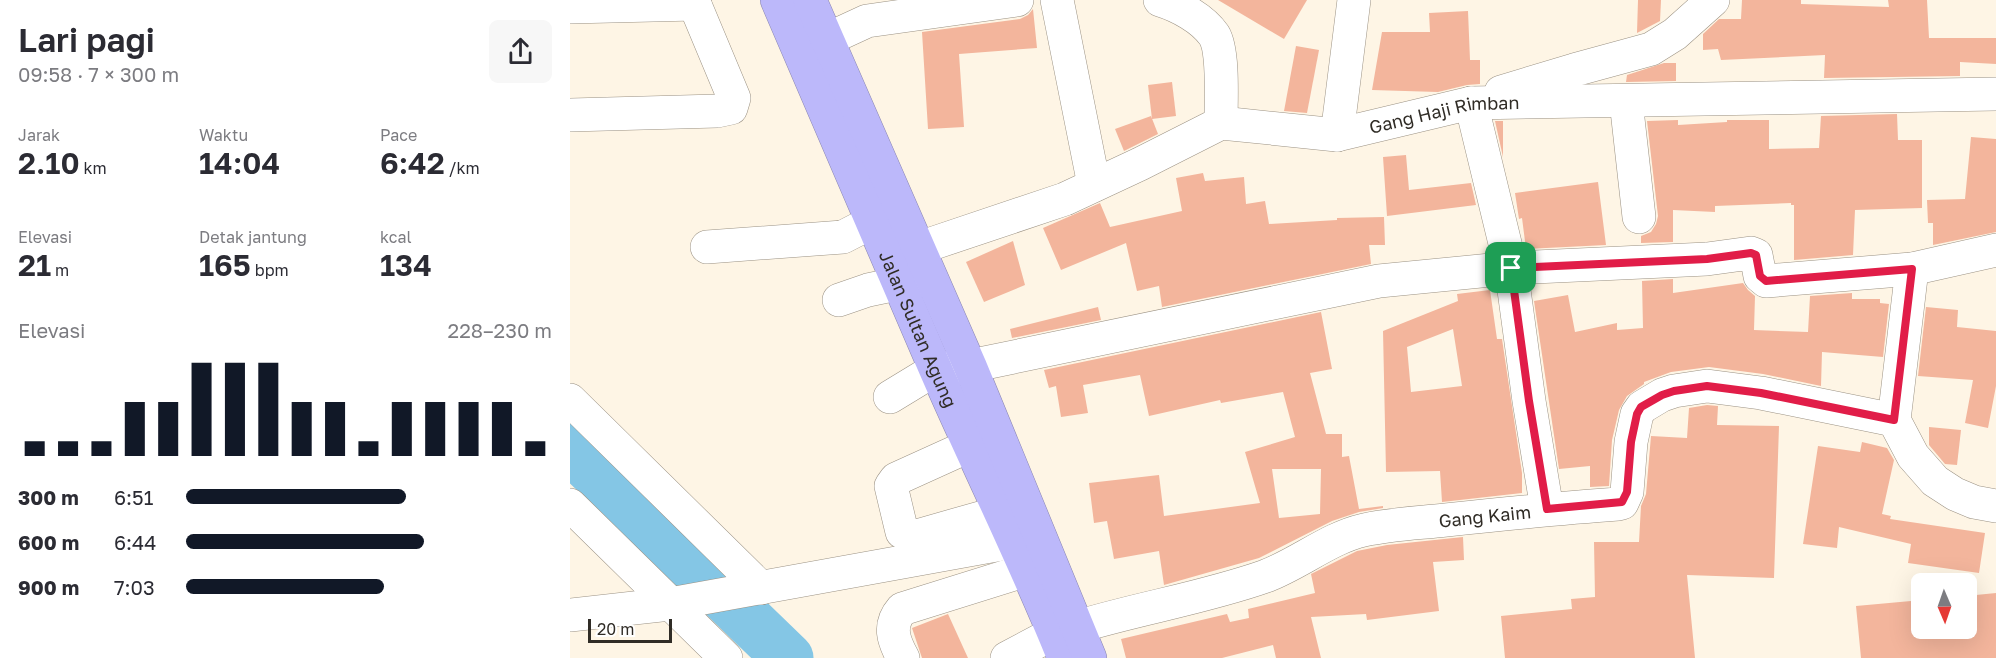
<!DOCTYPE html>
<html lang="id">
<meta charset="utf-8">
<style>
:root{--surface:#fff;--page:#f7f7f7;--text:#2b2b33;--muted:#7c7c81;--accent:#111827}
body{margin:0;font-family:"Golos Text",sans-serif;background:var(--page);color:var(--text);height:100vh;display:flex;flex-direction:column;font-size:22px;white-space:nowrap}
*{box-sizing:border-box;margin:0}
p{font-size:20px;color:var(--muted)}
.icon{flex:none;width:33px;height:33px;fill:none;stroke:currentColor;stroke-width:2;stroke-linecap:round;stroke-linejoin:round}
.map{position:relative;flex:1;overflow:hidden}
.sheet{display:flex;flex-direction:column;background:var(--surface);width:570px}
.sheet>*{flex:none}
.needle{width:39px;rotate:178deg}
.controls{position:absolute;left:1341px;top:573px;display:grid;gap:12px}
.controls a{display:grid;place-items:center;width:66px;height:66px;border-radius:9px;background:var(--surface);box-shadow:0 6px 24px #0002;font-size:30px}
.scale{position:absolute;left:18px;bottom:15px;width:84px;box-sizing:border-box;padding-left:6px;border:3px solid #302c26;border-top:0;font-size:16px;line-height:21px;white-space:nowrap;color:#302c26;-webkit-text-stroke:4px #fff;paint-order:stroke}
.pin{position:absolute;display:grid;place-items:center;width:51px;height:51px;color:#fff;margin:-26px;border-radius:12px;box-shadow:0 3px 9px #0006}
.round{display:grid;place-items:center;flex:none;width:63px;height:63px;border-radius:9px;background:var(--page)}
.summary{display:flex;align-items:center;justify-content:space-between;height:102px;padding:0 18px}
h1{font-size:33px;font-weight:600;line-height:45px}
.metrics{display:grid;grid-template-columns:repeat(3,1fr);gap:9px;height:102px;padding:6px 18px}
.metrics div{display:grid;align-content:center}
.metrics b{font-size:30px;font-weight:600}
.metrics small{font-size:16px;font-weight:400}
.metrics p{font-size:16px}
.chart{height:168px;padding:12px 18px}
.chart p{display:flex;justify-content:space-between}
.chart svg{width:100%;height:108px;margin-top:6px;stroke:var(--accent);stroke-width:6}
ul{padding:0 18px;list-style:none;font-size:20px}
li{display:grid;grid-template-columns:96px 72px 1fr;align-items:center;height:45px}
li i{height:15px;border-radius:8px;background:var(--accent)}
main{display:flex;flex:1;min-height:0}
.map>svg:first-child{display:block}
.lines{fill:none;stroke-linecap:round;stroke-linejoin:round}
.river{stroke:#84c6e5;stroke-width:51}
.building{fill:#f3b59c;fill-rule:evenodd}
.minor-casing{stroke:#9b9284;stroke-width:34}
.highway-casing{stroke:#8b87b0;stroke-width:34}
.minor{stroke:#fff;stroke-width:33}
.highway{stroke:#bcb8fa;stroke-width:33}
.route-casing{stroke:#fff;stroke-width:12}
.route{stroke:#e11d48;stroke-width:8}
.labels{text-anchor:middle;dominant-baseline:central;stroke-width:4.5;stroke-linejoin:round;paint-order:stroke}
.street-label{font-size:18px;fill:#302c26;stroke:#fff}
</style>
<main>
<section class="sheet">
<div class="summary"><div><h1>Lari pagi</h1><p>09:58 · 7 × 300 m</p></div><a class="round"><svg class="icon" aria-label="share" viewBox="0 0 24 24"><path d="M12 15V3M7 8l5-5 5 5M5 13v7h14v-7"/></svg></a></div>
<div class="metrics">
<div><p>Jarak</p><b>2.10<small> km</small></b></div>
<div><p>Waktu</p><b>14:04</b></div>
<div><p>Pace</p><b>6:42<small> /km</small></b></div>
</div>
<div class="metrics">
<div><p>Elevasi</p><b>21<small> m</small></b></div>
<div><p>Detak jantung</p><b>165<small> bpm</small></b></div>
<div><p>kcal</p><b>134</b></div>
</div>
<div class="chart"><p><span>Elevasi</span>228–230 m</p>
<svg viewBox="0 0 160 44" preserveAspectRatio="none"><path d="M5 44V38M15 44V38M25 44V38M35 44V22M45 44V22M55 44V6M65 44V6M75 44V6M85 44V22M95 44V22M105 44V38M115 44V22M125 44V22M135 44V22M145 44V22M155 44V38"/></svg>
</div>
<ul>
<li><b>300 m</b>6:51<i style="width:60%"></i></li>
<li><b>600 m</b>6:44<i style="width:65%"></i></li>
<li><b>900 m</b>7:03<i style="width:54%"></i></li>
</ul>
</section>
<div class="map">
<svg width="1426" height="658" viewBox="0 0 1426 658">
<rect width="100%" height="100%" fill="#fef5e5"/>
<g class="lines">
<!-- river -->
<path class="river" d="M0 448 218 658"/>
</g>
<!-- building -->
<g class="building">
<path d="M648 0H737L714 39Z"/>
<path d="M1068 0H1091L1090 21 1067 33Z"/>
<path d="M1172 0H1231V4L1319 7 1318 0H1357L1359 38H1426V64L1390 62V76L1254 78 1255 55 1151 60 1148 49 1133 50V34L1149 19H1171Z"/>
<path d="M463 9 467 48 389 54 394 127 358 129 352 32 450 19 458 15Z"/>
<path d="M898 11 900 60H910V84L897 85 868 92 802 90 812 32H860L859 13Z"/>
<path d="M726 46 749 50 737 113 714 111Z"/>
<path d="M1094 63H1106V81L1056 82 1057 75Z"/>
<path d="M602 82 606 116 582 119 578 85Z"/>
<path d="M1327 114 1328 140H1352V208L1285 210 1283 255 1224 260V205H1221V203L1145 206V212L1103 210V242L1071 243V236L1081 232 1086 224 1088 216 1077 121 1108 120V125L1157 122V120H1199V149L1249 148 1251 116Z"/>
<path d="M581 116 588 134 554 151 545 129Z"/>
<path d="M925 121H933V157Z"/>
<path d="M1401 137 1426 139V232L1363 245V223H1358L1357 200 1395 199Z"/>
<path d="M836 155 839 190 901 183 906 205 817 216 813 157Z"/>
<path d="M633 173 635 181 674 177 676 204 695 201 699 224 767 220V218L814 217 815 245H799L801 264 592 307 589 286 567 291 556 243 491 270 473 228 530 203 540 227 612 211 606 178Z"/>
<path d="M1028 182 1036 245 956 249 952 218 949 219 945 193Z"/>
<path d="M443 241 455 285 414 302 396 262Z"/>
<path d="M1103 279V293L1173 283 1178 290 1185 296 1184 330 1238 332 1240 296 1282 293V299H1310V303L1319 304 1313 357 1252 352 1251 386 1193 374 1139 367 1101 372 1074 382V384L1057 396 1049 410 1042 440 1039 486 1020 487V466L989 469 964 301 998 295 1005 332 1047 323V330L1073 328 1072 281Z"/>
<path d="M920 290 927 339H932L952 473V493L872 502 870 471 816 472 813 331 888 301 887 294ZM883 329 892 386 841 392 837 347Z"/>
<path d="M528 307 531 320 442 338 440 329Z"/>
<path d="M1356 307 1388 310 1387 327 1426 331V386L1418 428 1395 423 1403 380 1348 376Z"/>
<path d="M751 312 762 369 740 373 756 434H772V457L779 456 789 509 813 506V508L789 512 762 521 689 558 594 585 589 551 544 559 537 521 524 523 519 483 589 475 594 516 690 503 675 452 725 437 713 392 651 403 650 400 579 416 570 375 513 385 518 413 491 417 486 386 479 388 474 370ZM702 469H751L750 514 709 518Z"/>
<path d="M1137 405 1148 406 1147 425 1209 426 1204 578 1117 575 1125 658H935L931 616 1002 609 1001 599 1025 597 1024 542H1069L1071 506 1076 494 1081 436 1117 438 1119 408Z"/>
<path d="M1359 427 1391 430 1387 465 1375 464 1359 445Z"/>
<path d="M1292 442 1317 448 1324 460 1312 514 1321 516 1320 519 1415 533 1409 573 1338 563 1341 544 1269 527 1267 548 1233 544 1248 446 1290 452Z"/>
<path d="M893 537 894 560 863 562 869 611 797 620 796 614 741 617 751 658H706L703 645 652 658H556L551 639 657 614 660 622 679 618 678 609 745 593 741 574 787 551 817 545Z"/>
<path d="M1426 593V658H1291L1286 606 1352 600V628H1396V596Z"/>
<path d="M378 614 398 658H352L342 628Z"/>
</g>
<g class="lines">
<!-- minor casing -->
<g class="minor-casing">
<g id="minor">
<path d="M487 0 524 185"/>
<path d="M590 0C609 6 632 18 644 35 654 51 651 103 651 123"/>
<path d="M0 7 125 4"/>
<path d="M258 39 297 21 447 0"/>
<path d="M931 92 1004 70 1081 49 1105 34 1143 0"/>
<path d="M1056 101 1069 217"/>
<path d="M901 103 941 268 959 401 977 509"/>
<path d="M0 115 147 111 161 108 164 98 123 0"/>
<path d="M767 135 784 0"/>
<path d="M137 247 273 237 304 221"/>
<path id="s1" d="M349 248 495 199 570 164 651 123 767 135 901 103 1426 94"/>
<path d="M1342 269 1324 420 1343 456 1365 481 1385 494 1404 502 1426 506"/>
<path d="M269 300 298 290 355 278"/>
<path d="M320 397 366 369 400 366 809 281 941 268 1137 259 1181 253 1186 255 1190 276 1196 281 1342 269 1426 250"/>
<path d="M0 400 191 588"/>
<path d="M401 445 326 479 321 486 332 532 343 537 431 512"/>
<path d="M0 505 156 658"/>
<path d="M0 615 100 604 443 542"/>
<path id="s2" d="M507 627C569 608 634 598 696 576 730 563 759 538 794 530 821 524 849 523 876 520 933 514 991 508 1048 504L1052 503 1057 492 1061 442 1067 414 1072 407 1092 395 1104 391 1137 386 1191 393 1324 420"/>
<path d="M333 658C323 640 318 625 332 609L457 570"/>
<path d="M437 658 484 633"/>
</g>
</g>
<!-- highway casing -->
<g class="highway-casing">
<g id="highway">
<path id="s3" d="M207 0C260 122 312 245 365 368 407 465 455 560 494 658"/>
<path d="M240 0 400 366 520 658"/>
</g>
</g>
<!-- minor -->
<use href="#minor" class="minor"/>
<!-- highway -->
<use href="#highway" class="highway"/>
</g>
<g class="lines">
<!-- route casing -->
<g class="route-casing">
<path id="route" d="M1181 253 1186 255 1190 276 1196 281 1342 269 1324 420 1191 393 1137 386 1104 391 1092 395 1071 407 1067 414 1061 442 1057 492 1052 502 977 509 959 401 941 268 1137 259Z"/>
</g>
<!-- route -->
<use href="#route" class="route"/>
</g>
<g class="labels">
<!-- street labels -->
<g class="street-label">
<text stroke="none"><textPath href="#s1" startOffset="554">Gang Haji Rimban</textPath></text>
<text stroke="none"><textPath href="#s3" startOffset="358">Jalan Sultan Agung</textPath></text>
<text stroke="none"><textPath href="#s2" startOffset="426">Gang Kaim</textPath></text>
</g>
</g>
</svg>
<div class="controls">
<a><svg class="needle" viewBox="-14 -14 28 28"><path d="M0-13l5 13h-10z" fill="#e53935"/><path d="M0 13l5-13h-10z" fill="#7c7c81"/></svg></a>
</div>
<div class="scale">20 m</div>
<div class="pin" style="left:941px;top:268px;background:#1e9e55"><svg class="icon" aria-label="arrive" viewBox="0 0 24 24"><path d="M6 21V4h12l-3 4 3 4H6"/></svg></div>
</div>
</main>
